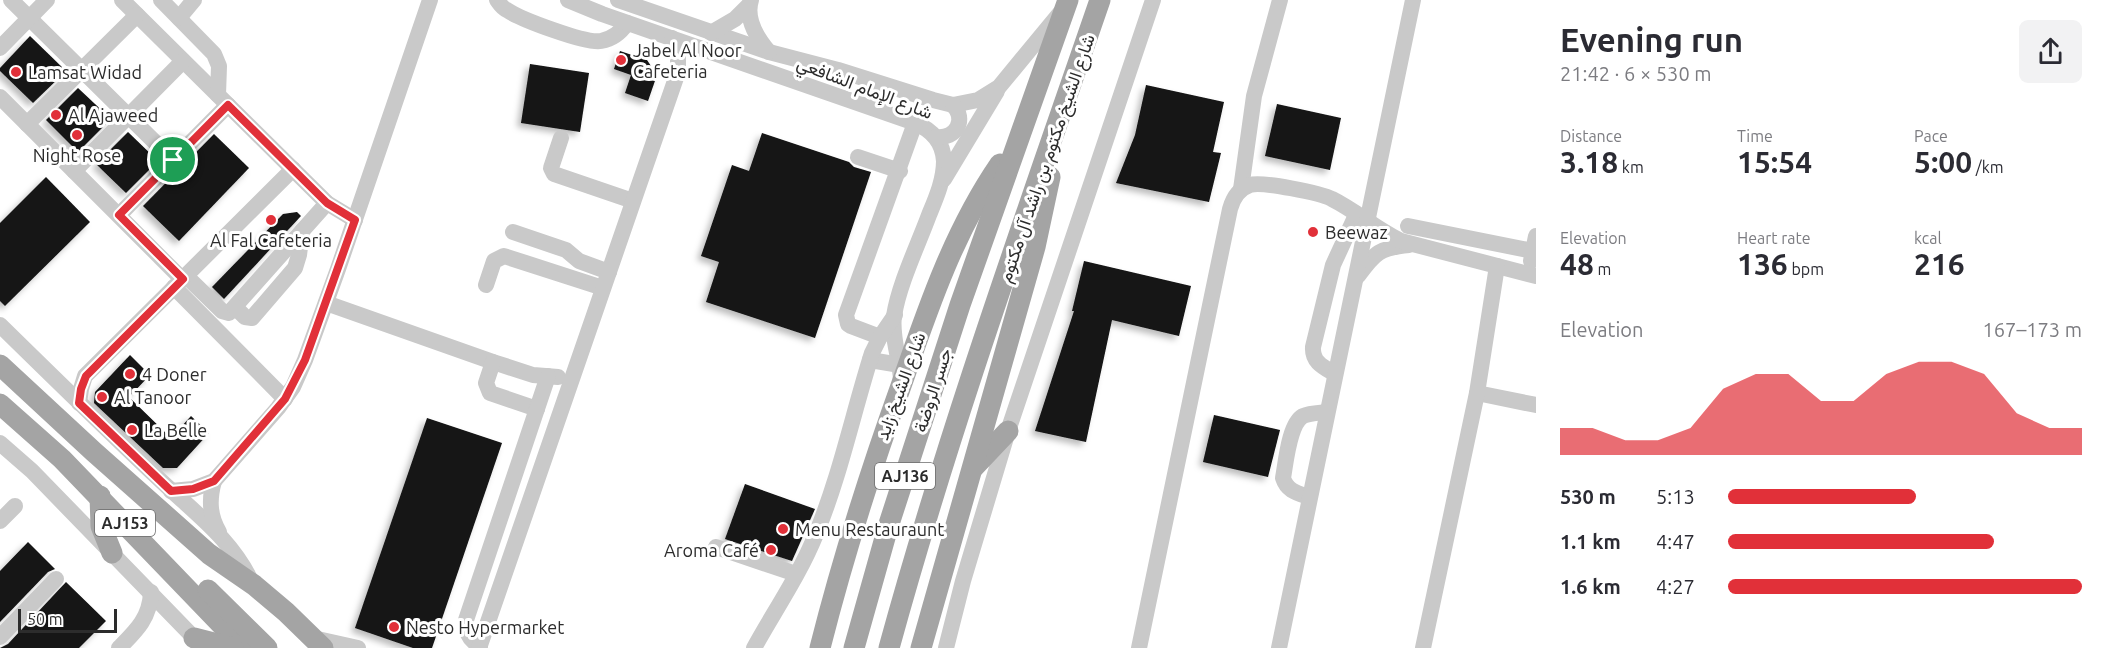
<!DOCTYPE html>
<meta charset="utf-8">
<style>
:root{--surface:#fff;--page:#f2f2f3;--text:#2b2b33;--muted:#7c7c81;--accent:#e13039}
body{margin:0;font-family:Ubuntu,Vazirmatn,sans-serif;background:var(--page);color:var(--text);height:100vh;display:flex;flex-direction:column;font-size:22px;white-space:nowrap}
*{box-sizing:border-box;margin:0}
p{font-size:20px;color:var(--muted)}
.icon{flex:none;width:33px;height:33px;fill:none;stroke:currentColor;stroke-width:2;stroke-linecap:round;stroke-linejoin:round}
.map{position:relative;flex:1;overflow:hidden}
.drawer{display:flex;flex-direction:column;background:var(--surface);width:570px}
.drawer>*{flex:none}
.scale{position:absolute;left:18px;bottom:15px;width:99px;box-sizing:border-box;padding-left:6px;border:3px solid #2c2c2c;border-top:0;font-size:16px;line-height:21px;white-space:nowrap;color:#2c2c2c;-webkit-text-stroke:4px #fff;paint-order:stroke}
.pin{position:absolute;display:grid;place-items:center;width:51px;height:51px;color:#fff;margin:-26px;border:3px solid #fff;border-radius:50%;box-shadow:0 2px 6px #0007}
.round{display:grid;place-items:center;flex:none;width:63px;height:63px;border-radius:9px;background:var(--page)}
.overview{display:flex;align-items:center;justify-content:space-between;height:102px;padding:0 24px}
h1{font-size:33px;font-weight:700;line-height:45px}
.metrics{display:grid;grid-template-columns:repeat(3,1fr);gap:9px;height:102px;padding:6px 24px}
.metrics div{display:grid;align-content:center}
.metrics b{font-size:30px;font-weight:700}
.metrics small{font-size:16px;font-weight:400}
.metrics p{font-size:16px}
.chart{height:168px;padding:12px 24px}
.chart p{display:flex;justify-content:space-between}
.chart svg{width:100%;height:108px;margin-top:6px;fill:var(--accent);opacity:.7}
ul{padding:0 24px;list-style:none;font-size:20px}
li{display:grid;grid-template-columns:96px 72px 1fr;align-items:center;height:45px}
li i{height:15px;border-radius:8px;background:var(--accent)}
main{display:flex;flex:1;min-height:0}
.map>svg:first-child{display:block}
.building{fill:#131313;filter:url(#shadow)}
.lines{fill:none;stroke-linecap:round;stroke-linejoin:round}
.minor{stroke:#c9c9c9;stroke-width:16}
.major{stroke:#a4a4a4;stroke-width:21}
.route-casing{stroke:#fff;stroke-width:12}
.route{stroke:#e13039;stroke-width:8}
.poi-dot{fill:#e13039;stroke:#fff;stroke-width:2}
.labels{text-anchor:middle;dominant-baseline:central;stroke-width:6;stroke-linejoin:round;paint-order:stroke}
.shield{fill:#fff;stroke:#6b6b6b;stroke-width:1.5}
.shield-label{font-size:16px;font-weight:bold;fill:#2c2c2c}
.poi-label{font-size:18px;fill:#2c2c2c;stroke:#fff;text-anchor:start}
.street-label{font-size:18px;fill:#2c2c2c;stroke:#fff}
</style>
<main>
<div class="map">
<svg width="1536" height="648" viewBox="0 0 1536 648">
<defs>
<filter id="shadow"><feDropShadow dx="-4" dy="4" stdDeviation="3" flood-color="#0004"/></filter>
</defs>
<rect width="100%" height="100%" fill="#fff"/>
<!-- building -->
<g class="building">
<path d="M30 36 66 71 33 103 0 71V68Z"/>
<path d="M620 51 647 60 657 75 648 101 625 93 631 75 614 69Z"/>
<path d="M530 64 589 73 580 132 521 123Z"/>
<path d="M1146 85 1224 102 1213 152 1221 153 1209 202 1116 183 1135 135Z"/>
<path d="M78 88 111 119 78 152 46 120Z"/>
<path d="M1277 104 1341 118 1330 170 1265 156Z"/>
<path d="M128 132 158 161 126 193 96 164Z"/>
<path d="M762 133 849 162 854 167 871 172 815 338 706 302 719 262 701 256 732 165 749 171Z"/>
<path d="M214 134 249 168 179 241 143 206Z"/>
<path d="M46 177 90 222 5 306 0 301V223Z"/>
<path d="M297 212 301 216 224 299 212 287 283 214Z"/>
<path d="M1084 261 1191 286 1179 336 1112 320 1086 442 1035 431 1074 311H1072Z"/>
<path d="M130 355 150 375 129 397 171 438 191 416 209 433 177 468H163L94 403 95 392Z"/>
<path d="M1214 415 1280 430 1268 477 1203 462Z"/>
<path d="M427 418 502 443 432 648H413L355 628Z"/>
<path d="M745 484 815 509 792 561 725 539Z"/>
<path d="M28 542 55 569 48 572 0 622V571Z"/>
<path d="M66 582 106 621 79 648H0L8 644Z"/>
</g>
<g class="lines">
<!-- minor -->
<g class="minor">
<path d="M11 0 173 160"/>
<path d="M122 0 327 203 355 220"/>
<path d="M161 0 214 54 219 66 218 95"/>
<path d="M497 0C500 4 502 8 507 10 520 19 586 44 601 41 612 39 621 32 627 23"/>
<path d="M568 0 602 14 915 123C932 130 943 142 944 161 944 180 936 198 929 215 918 245 899 284 894 316 891 337 900 358 901 380"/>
<path d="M618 0 769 52 838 70 933 100 953 105 978 100 999 87 1060 13"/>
<path d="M751 0C745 19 757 38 769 52"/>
<path d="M179 18 194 0"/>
<path d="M711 33 735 19 749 5"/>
<path d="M0 48 47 0"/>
<path d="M0 97 182 279"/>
<path d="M27 124 137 15"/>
<path d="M936 137C956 139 967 120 953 105"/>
<path d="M561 138 551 168 554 174 633 201"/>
<path d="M858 157 900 171"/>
<path d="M74 171 183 61"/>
<path d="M944 179 997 91"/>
<path d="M1241 189 1254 96 1280 0"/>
<path d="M119 215 228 105"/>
<path d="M1408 226 1533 251"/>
<path d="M513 232 566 250 579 261 609 272"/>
<path d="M1531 261 1536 236"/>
<path d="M186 276 222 311 229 313 327 203"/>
<path d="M1358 276C1375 252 1380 248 1409 245"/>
<path d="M486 285 494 261 504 256 603 288"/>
<path d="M174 287 285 399"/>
<path d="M326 303 493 362 533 375 558 377"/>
<path d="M235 307 245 317 252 318 295 268 299 255 302 231"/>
<path d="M0 325C52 376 104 427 157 477 192 511 232 538 253 585"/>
<path d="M880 337 851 326 848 324 846 315 915 123"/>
<path d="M870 360 900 365"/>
<path d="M493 362 486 383 490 393 537 409"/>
<path d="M1335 374C1323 367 1312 362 1313 347L1333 265 1356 215"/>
<path d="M1477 393 1536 405"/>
<path d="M79 403 81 389 85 376 293 169"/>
<path d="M0 443 32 471 202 646"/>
<path d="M214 481C209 499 209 515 219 532"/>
<path d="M171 491 193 489 214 481 278 408 293 387 305 360 338 269 430 0"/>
<path d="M1309 497C1297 493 1287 491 1283 478 1286 462 1289 424 1303 416 1310 413 1319 413 1327 412"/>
<path d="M0 521 15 506"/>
<path d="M716 547 796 574"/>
<path d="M0 637 56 579"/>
<path d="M313 638 358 648"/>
<path d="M480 646C469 640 465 632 466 620L548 376"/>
<path d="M119 648C136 631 150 618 151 592"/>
<path d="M479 648 678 72V58L672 38"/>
<path d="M754 648C775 610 800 574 816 534 840 476 853 413 872 353L880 337 895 315"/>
<path d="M946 648 963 581 1008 431 1153 0"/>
<path d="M1139 648 1230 209C1233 198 1238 189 1250 185 1261 181 1321 193 1332 199 1356 211 1376 229 1401 241L1536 276"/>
<path d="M1279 648 1413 0"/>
<path d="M1423 648 1477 393 1497 266"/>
</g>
<!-- major -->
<g class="major">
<path d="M0 365 94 452 209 554 254 585 286 612 323 648"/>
<path d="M0 404 62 459 244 648"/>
<path d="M974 467 1008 431"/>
<path d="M100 496 101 526 112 553"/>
<path d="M208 590 267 648"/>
<path d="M194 638 233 648"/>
<path d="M820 648C843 557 870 472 902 383 928 308 954 231 1000 164"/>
<path d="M854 648 888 527 960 305 1068 0"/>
<path d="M889 648C949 429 1026 215 1100 0"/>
<path d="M921 648 1035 247 1050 177"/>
</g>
</g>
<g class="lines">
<!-- route casing -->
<g class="route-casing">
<path id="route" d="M228 105 327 203 355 220 305 360 285 399 214 481 193 489 171 491 79 403 81 389 86 376 183 279 119 215Z"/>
</g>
<!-- route -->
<use href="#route" class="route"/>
</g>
<!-- markers -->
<g class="poi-dot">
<circle cx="621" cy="60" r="6"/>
<circle cx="16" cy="72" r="6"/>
<circle cx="56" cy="115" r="6"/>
<circle cx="77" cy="135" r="6"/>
<circle cx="271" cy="220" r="6"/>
<circle cx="1313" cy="232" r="6"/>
<circle cx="130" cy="374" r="6"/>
<circle cx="102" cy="397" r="6"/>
<circle cx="132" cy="430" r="6"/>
<circle cx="783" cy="529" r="6"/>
<circle cx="771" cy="550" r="6"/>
<circle cx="394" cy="627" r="6"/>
</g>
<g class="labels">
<!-- shield labels -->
<g class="shield">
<rect x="875" y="463" width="60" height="26" rx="4.5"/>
<rect x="95" y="510" width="60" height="26" rx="4.5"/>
</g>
<g class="shield-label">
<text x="905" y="476">AJ136</text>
<text x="125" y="523">AJ153</text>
</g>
<!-- poi labels -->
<g class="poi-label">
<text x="633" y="50">Jabel Al Noor<tspan x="633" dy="21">Cafeteria</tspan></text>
<text x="28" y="72">Lamsat Widad</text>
<text x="68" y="115">Al Ajaweed</text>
<text x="77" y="155" text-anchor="middle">Night Rose</text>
<text x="1325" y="232">Beewaz</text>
<text x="271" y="240" text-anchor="middle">Al Fal Cafeteria</text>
<text x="142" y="374">4 Doner</text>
<text x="114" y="397">Al Tanoor</text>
<text x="144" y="430">La Belle</text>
<text x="795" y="529">Menu Restauraunt</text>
<text x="759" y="550" text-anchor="end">Aroma Café</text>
<text x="406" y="627">Nesto Hypermarket</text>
</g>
<!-- street labels -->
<g class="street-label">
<text transform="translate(865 87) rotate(21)">شارع الإمام الشافعي</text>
<text transform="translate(1046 158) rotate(-71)">شارع الشيخ مكتوم بن راشد آل مكتوم</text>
<text transform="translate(900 386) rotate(-70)">شارع الشيخ زايد</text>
<text transform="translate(932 390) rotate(-72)">جسر الروضة</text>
</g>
</g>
</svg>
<div class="scale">50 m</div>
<div class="pin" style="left:173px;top:160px;background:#1e9e55"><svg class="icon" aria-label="arrive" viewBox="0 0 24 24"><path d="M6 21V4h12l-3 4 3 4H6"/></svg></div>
</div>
<section class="drawer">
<div class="overview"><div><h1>Evening run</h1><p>21:42 · 6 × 530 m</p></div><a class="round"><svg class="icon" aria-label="share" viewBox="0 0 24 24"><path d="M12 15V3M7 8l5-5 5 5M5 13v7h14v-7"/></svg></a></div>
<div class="metrics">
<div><p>Distance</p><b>3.18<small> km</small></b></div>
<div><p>Time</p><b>15:54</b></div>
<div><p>Pace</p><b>5:00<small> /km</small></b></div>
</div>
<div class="metrics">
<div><p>Elevation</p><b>48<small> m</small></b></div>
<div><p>Heart rate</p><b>136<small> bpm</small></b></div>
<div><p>kcal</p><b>216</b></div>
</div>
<div class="chart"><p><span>Elevation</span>167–173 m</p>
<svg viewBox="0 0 160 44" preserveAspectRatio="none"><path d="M0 44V33L10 33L20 38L30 38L40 33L50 17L60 11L70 11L80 22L90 22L100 11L110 6L120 6L130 11L140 27L150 33L160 33V44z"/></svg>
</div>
<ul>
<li><b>530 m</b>5:13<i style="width:53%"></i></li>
<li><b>1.1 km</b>4:47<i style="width:75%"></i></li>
<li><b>1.6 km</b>4:27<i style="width:100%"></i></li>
</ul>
</section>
</main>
